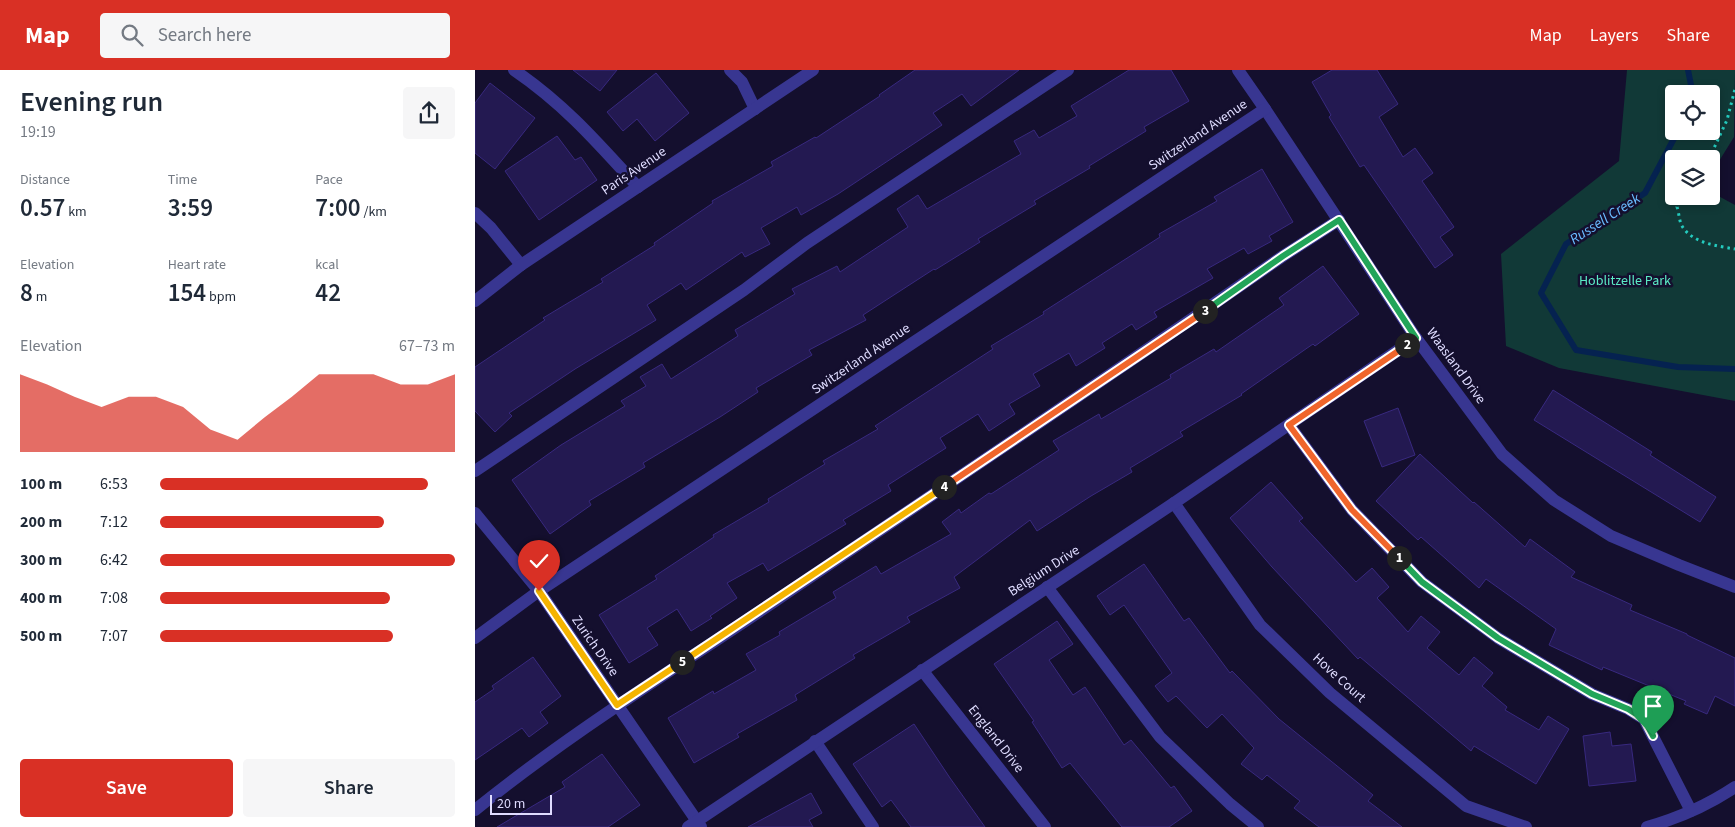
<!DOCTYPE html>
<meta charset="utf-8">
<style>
:root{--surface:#fff;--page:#f6f6f7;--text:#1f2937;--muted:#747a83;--accent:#d93025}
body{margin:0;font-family:"Source Sans 3",sans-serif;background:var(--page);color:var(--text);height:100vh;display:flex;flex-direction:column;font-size:19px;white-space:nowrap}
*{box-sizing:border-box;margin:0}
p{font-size:16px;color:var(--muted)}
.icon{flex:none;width:28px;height:28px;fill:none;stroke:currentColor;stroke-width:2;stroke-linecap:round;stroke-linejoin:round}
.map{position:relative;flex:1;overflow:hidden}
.sheet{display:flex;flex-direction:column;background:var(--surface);width:475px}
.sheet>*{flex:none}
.controls{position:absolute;left:1190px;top:15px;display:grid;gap:10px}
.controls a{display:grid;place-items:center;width:55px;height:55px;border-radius:5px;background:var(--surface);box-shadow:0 2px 8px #0003;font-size:25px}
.scale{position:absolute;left:15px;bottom:12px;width:62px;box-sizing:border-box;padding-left:5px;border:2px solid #dfdcff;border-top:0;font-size:14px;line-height:18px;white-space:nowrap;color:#dfdcff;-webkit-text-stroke:4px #140f2e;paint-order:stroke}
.pin{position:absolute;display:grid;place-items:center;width:42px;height:42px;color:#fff;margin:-51px -21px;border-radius:50% 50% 50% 0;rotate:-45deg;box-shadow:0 0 5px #0007}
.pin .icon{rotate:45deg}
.km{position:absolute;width:25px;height:25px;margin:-12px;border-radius:50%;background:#222;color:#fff;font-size:14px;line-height:25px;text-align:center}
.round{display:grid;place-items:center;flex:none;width:52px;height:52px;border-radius:5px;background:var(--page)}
.head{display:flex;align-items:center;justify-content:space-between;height:85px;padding:0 20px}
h1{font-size:28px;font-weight:600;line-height:38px}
.metrics{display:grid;grid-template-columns:repeat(3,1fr);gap:8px;height:85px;padding:5px 20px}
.metrics div{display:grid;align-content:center}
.metrics b{font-size:25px;font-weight:600}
.metrics small{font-size:14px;font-weight:400}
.metrics p{font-size:14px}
.chart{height:140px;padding:10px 20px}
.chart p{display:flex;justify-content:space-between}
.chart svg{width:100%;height:90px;margin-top:5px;fill:var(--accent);opacity:.7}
.action{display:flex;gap:10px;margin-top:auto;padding:10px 20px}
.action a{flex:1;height:58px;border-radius:5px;background:var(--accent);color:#fff;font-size:20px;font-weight:600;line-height:58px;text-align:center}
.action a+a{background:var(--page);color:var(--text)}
ul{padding:0 20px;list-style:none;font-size:16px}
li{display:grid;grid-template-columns:80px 60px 1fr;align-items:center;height:38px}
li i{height:12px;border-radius:6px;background:var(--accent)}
header{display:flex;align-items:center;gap:30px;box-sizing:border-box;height:70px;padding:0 25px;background:var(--accent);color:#fff}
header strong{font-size:24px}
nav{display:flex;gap:28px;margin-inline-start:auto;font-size:18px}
.search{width:350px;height:45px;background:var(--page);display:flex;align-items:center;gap:12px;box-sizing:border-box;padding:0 18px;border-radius:5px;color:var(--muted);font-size:19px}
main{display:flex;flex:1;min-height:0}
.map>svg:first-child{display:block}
.green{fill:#113937;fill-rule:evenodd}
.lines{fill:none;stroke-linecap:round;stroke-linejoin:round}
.stream{stroke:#052250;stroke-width:6}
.building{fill:#231951;stroke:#38297f}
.path{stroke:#24cbbe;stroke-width:3;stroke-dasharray:2.5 4;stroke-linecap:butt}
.minor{stroke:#383691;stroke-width:12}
.split-1-casing{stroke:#fff;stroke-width:10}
.split-2-casing{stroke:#fff;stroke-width:10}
.split-3-casing{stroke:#fff;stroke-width:10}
.split-4-casing{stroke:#fff;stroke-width:10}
.split-5-casing{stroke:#fff;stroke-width:10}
.split-6-casing{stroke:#fff;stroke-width:10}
.split-1{stroke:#22a559;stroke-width:6}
.split-2{stroke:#f0652b;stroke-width:6}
.split-3{stroke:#22a559;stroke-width:6}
.split-4{stroke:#f0652b;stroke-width:6}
.split-5{stroke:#f5b400;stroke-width:6}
.split-6{stroke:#f5b400;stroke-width:6}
.labels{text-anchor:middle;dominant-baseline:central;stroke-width:5;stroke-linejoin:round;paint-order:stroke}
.street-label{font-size:14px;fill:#dfdcff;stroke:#140f2e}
.park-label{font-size:14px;fill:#5becc6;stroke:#140f2e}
.water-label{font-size:15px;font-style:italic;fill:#6abcff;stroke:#140f2e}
</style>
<header>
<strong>Map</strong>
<div class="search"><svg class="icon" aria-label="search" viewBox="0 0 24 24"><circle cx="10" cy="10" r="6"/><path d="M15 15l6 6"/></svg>Search here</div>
<nav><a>Map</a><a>Layers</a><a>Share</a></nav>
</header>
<main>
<section class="sheet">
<div class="head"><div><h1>Evening run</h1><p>19:19</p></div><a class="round"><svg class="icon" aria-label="share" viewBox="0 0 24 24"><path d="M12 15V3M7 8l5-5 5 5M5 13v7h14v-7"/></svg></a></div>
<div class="metrics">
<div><p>Distance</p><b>0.57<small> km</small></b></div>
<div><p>Time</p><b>3:59</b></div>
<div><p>Pace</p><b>7:00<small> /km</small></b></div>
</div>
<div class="metrics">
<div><p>Elevation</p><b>8<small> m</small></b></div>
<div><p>Heart rate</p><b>154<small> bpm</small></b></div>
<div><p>kcal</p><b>42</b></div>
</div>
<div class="chart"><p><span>Elevation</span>67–73 m</p>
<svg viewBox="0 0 160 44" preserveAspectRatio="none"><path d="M0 44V6L10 11L20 17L30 22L40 17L50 17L60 22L70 33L80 38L90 27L100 17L110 6L120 6L130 6L140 11L150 11L160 6V44z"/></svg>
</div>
<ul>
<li><b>100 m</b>6:53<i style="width:91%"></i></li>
<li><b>200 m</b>7:12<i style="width:76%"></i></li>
<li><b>300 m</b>6:42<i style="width:100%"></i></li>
<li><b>400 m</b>7:08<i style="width:78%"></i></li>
<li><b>500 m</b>7:07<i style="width:79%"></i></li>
</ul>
<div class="action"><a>Save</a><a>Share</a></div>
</section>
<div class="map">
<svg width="1260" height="757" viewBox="0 0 1260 757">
<rect width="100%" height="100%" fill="#140f2e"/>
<!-- green -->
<path class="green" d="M1152 0H1260L1259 67 1236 104V89H1199V126H1236V122L1260 135V331L1084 298 1031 276 1026 184 1144 91ZM1199 24H1236V61H1199Z"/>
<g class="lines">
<!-- stream -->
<g class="stream">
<path d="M1213 0 1216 15 1214 24"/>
<path d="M1203 61 1170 123 1091 174 1066 223 1101 280 1203 297 1260 299"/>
</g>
</g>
<!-- building -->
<g class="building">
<path d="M98 0H142L125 21Z"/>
<path d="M440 0H544L496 36 487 24 458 43 467 55 363 124 326 145 322 137 286 158 295 174 270 187 267 182 211 220 206 213 172 235 181 250 100 299 34 343 37 346 20 362 0 341V297L70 250 68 248 128 212 126 209 180 175 179 173 238 133 237 131 298 96 296 92 340 67 341 68 405 26 404 25Z"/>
<path d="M654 0H696L714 31 669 57 671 61 614 96 615 98 559 131 561 134 503 169 505 172 460 200 459 199 388 245 391 250 334 280 337 285 281 318 283 322 245 347 168 393 170 397 114 431 116 435 75 464 37 410 86 375 150 336 146 331 171 316 165 307 187 294 196 309 263 266 260 260 320 224 317 219 362 196 365 202 433 157 422 139 443 125 452 139 546 84 539 71 559 60 564 68 602 46 596 36Z"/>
<path d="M857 0H902L923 34 904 47 928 87 940 78 958 103 947 111 979 157 965 167 978 185 960 198 889 95 885 97 854 47 856 45 837 12Z"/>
<path d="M181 3 214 43 180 71 162 49 148 61 132 42Z"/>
<path d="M15 13 60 48 20 99 0 83V33Z"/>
<path d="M82 66 100 90 106 87 122 110 64 150 30 101Z"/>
<path d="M787 99 818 152 794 166 797 171 773 184 769 178 732 199 738 208 679 242 682 247 661 260 657 254 627 273 630 278 601 296 594 283 558 304 565 316 534 334 540 344 514 361 503 344 465 368 471 378 413 415 416 421 368 450 371 454 293 501 288 493 252 513 262 528 235 546 237 548 216 561 202 539 172 558 183 575 154 593 124 545 182 509 180 506 239 467 238 465 294 432 293 429 350 394 348 391 403 359 400 356 518 279 516 276 569 244 568 242 685 167 684 164 742 131 739 127Z"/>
<path d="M848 196 884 244 840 276 838 274 766 324 767 325 705 362 708 366 655 398 657 402 616 426 562 461 555 450 479 507 485 518 432 547 435 552 378 585 380 588 320 625 322 630 262 664 264 667 219 693 193 648 238 621 239 624 281 600 271 584 305 565 304 562 361 528 358 522 401 496 406 504 476 464 467 452 484 439 486 443 514 423 516 424 584 380 578 371 624 344 626 349 696 308 695 305 739 279 741 282 809 235 804 228Z"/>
<path d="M1078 320 1177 382 1175 385 1241 427 1225 452 1059 350Z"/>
<path d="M923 338 940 385 907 397 889 351Z"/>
<path d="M945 384 998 433 999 432 1050 477 1055 469 1100 502 1096 507 1157 535 1155 540 1212 564V565L1260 588V636L1240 626 1232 644 1209 634 1211 631 1128 597 1127 600 1074 575 1081 559 1011 509 1004 518 946 467 943 470 901 431Z"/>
<path d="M796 412 828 448 824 451 881 512 897 498 914 517 902 528 933 562 946 546 965 562 952 578 984 605 999 587 1018 603 1007 616 1032 637 1030 640 1064 660 1073 646 1094 659 1061 714 999 676 996 681 885 587 883 589 797 497 755 448Z"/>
<path d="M669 494 709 551 714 548 755 603 757 601 804 649 898 725 893 731 927 757H844L819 738 825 731 792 705 787 710 766 694 779 678 747 644 732 658 701 626 693 632 680 616 697 603 649 535 635 545 622 526Z"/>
<path d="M582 551 598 574 574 590 598 625 610 617 649 675 656 670 696 718 699 716 717 741 694 757H647L595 693 587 698 557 652 559 651 519 594Z"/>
<path d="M58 587 86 626 65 642 73 653 54 667 47 658 0 690V632L19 619 17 616Z"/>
<path d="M439 654 475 708 510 757H436L416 730 407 737 378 694Z"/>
<path d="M1135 662 1137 676 1156 674 1161 711 1114 716 1108 666Z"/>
<path d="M127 684 165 735 133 757H22L90 717 87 712Z"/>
<path d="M336 723 347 743 334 750 338 757H273Z"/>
</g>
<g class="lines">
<!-- path -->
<g class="path">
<path d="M1234 89 1252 50 1260 19"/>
<path d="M1209 126 1202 137C1204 142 1204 151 1207 156 1217 173 1242 176 1260 179"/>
</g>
<!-- minor -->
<g class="minor">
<path d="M39 0C89 34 122 72 163 117"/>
<path d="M255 0 267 12 280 39"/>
<path d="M763 0 790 39 941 268 1027 384 1079 430 1136 466 1204 495 1260 517"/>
<path d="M0 143 16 158 46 195"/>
<path d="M0 231 46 195 338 0"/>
<path d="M814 355 877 440 947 512 1023 568 1117 624 1153 639 1169 649 1216 741"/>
<path d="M0 401 269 220 332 173 593 0"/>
<path d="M699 433 785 555 855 623 991 736 1051 757"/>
<path d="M0 443 64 521 226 757"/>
<path d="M572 517 685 667 755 734 783 757"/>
<path d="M0 568 64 521 790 39"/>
<path d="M447 600 570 757"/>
<path d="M340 671 398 757"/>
<path d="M0 740C96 662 201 598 303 529 472 415 641 302 808 186L864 150"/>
<path d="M213 757 699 433 941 268"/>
<path d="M1172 757C1204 748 1233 735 1260 717"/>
</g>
</g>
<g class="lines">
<!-- split-1 casing -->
<g class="split-1-casing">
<path id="split-1" d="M924 488 947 512 1023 568 1117 624 1153 639 1169 649 1178 666"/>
</g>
<!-- split-2 casing -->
<g class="split-2-casing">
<path id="split-2" d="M924 488 877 440 814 355 932 275"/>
</g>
<!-- split-3 casing -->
<g class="split-3-casing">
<path id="split-3" d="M730 241 808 186 864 150 941 268 932 275"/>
</g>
<!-- split-4 casing -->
<g class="split-4-casing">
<path id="split-4" d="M469 417 730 241"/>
</g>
<!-- split-5 casing -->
<g class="split-5-casing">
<path id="split-5" d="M207 592 469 417"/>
</g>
<!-- split-6 casing -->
<g class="split-6-casing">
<path id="split-6" d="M64 521 142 635 207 592"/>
</g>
<!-- split-1 -->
<use href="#split-1" class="split-1"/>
<!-- split-2 -->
<use href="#split-2" class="split-2"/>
<!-- split-3 -->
<use href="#split-3" class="split-3"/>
<!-- split-4 -->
<use href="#split-4" class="split-4"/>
<!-- split-5 -->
<use href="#split-5" class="split-5"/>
<!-- split-6 -->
<use href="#split-6" class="split-6"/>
</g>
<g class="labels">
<!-- street labels -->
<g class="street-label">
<text transform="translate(723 65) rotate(-34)">Switzerland Avenue</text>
<text transform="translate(159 101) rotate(-34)">Paris Avenue</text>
<text transform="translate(386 289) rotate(-34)">Switzerland Avenue</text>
<text transform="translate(981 296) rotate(54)">Waasland Drive</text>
<text transform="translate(569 501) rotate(-33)">Belgium Drive</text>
<text transform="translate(120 576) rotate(55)">Zurich Drive</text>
<text transform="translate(864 608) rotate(42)">Hove Court</text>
<text transform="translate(521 669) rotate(52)">England Drive</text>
</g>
<!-- park labels -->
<g class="park-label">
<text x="1150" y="211">Hoblitzelle Park</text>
</g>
<!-- water labels -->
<g class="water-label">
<text transform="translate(1130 149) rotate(-33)">Russell Creek</text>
</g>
</g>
</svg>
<div class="controls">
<a><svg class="icon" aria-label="locate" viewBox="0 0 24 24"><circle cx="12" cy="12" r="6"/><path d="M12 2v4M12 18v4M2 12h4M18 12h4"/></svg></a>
<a><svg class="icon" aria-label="layers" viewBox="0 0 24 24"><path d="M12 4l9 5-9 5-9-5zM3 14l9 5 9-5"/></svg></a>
</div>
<div class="scale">20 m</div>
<div class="pin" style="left:1178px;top:666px;background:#1e9e55"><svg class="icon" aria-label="arrive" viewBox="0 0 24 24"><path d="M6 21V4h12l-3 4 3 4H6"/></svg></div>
<div class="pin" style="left:64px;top:521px;background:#d93025"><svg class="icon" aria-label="check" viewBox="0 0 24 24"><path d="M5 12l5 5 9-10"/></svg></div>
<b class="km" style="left:924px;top:488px">1</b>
<b class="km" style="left:932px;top:275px">2</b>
<b class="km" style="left:730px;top:241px">3</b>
<b class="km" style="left:469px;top:417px">4</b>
<b class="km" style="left:207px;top:592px">5</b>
</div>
</main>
